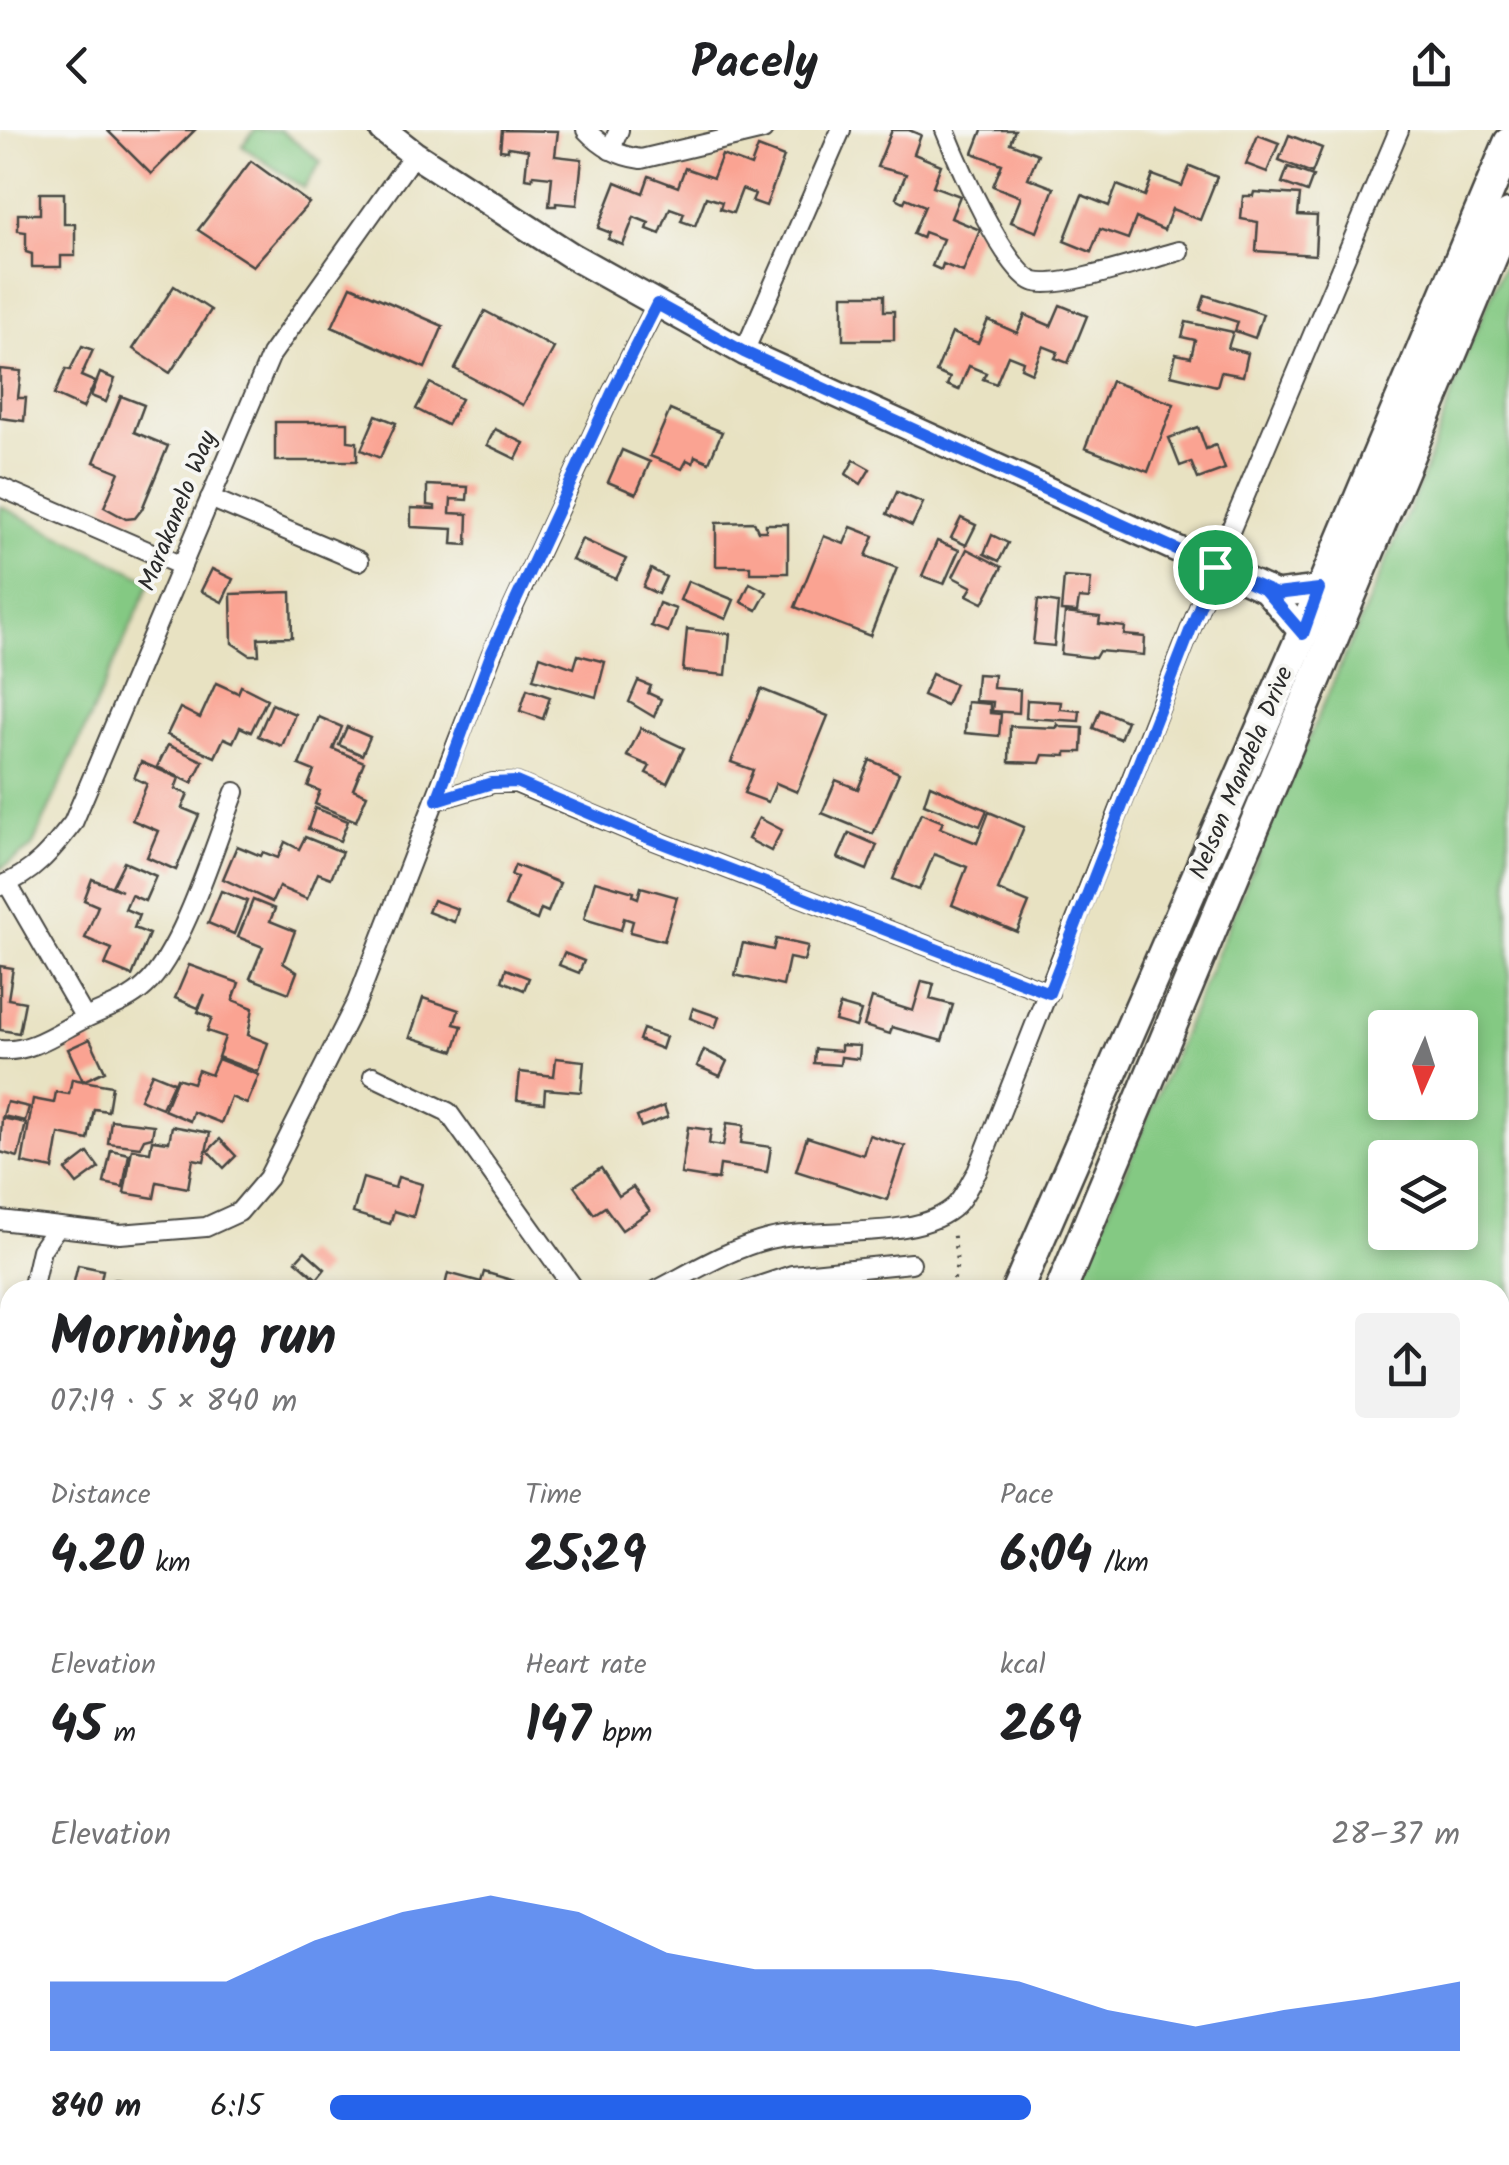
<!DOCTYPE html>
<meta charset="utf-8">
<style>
:root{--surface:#fff;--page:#f2f2f2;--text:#202124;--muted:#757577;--accent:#2563eb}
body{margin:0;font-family:Kalam,sans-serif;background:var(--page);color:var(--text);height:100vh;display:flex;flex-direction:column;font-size:38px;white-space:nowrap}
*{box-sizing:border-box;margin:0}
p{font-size:32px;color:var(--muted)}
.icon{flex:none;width:55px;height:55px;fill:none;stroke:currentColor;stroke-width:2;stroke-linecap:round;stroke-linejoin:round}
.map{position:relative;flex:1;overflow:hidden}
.side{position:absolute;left:0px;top:1150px;width:1510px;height:885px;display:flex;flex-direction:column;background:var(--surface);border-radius:30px 30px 0 0;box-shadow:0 5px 15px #0003}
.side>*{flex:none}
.needle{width:65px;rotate:183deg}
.fabs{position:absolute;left:1368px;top:880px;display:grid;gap:20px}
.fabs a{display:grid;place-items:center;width:110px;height:110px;border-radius:10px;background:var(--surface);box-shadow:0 5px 15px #0003;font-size:50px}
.pin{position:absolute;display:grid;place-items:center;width:85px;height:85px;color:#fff;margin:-42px;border:5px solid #fff;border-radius:50%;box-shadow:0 2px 10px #0007}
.round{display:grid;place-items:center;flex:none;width:105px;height:105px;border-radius:10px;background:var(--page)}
.headline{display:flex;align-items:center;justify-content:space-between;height:170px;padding:0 50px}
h1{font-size:55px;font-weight:600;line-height:75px}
.figures{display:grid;grid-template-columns:repeat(3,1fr);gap:15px;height:170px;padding:10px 50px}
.figures div{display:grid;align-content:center}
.figures b{font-size:50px;font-weight:600}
.figures small{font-size:28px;font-weight:400}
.figures p{font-size:28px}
.chart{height:280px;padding:20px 50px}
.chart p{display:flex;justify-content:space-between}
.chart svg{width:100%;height:180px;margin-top:10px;fill:var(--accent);opacity:.7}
ul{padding:0 50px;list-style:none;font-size:32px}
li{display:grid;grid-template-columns:160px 120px 1fr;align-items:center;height:75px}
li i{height:25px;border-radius:12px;background:var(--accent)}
header{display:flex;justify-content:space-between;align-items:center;height:130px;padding:0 50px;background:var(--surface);font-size:45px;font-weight:600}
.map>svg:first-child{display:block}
.green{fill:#84c983;stroke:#587a57;stroke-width:2.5;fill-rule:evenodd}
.building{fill:#faa392}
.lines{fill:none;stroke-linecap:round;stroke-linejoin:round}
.street-casing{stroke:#474642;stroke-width:22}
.secondary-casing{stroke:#474642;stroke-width:30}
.primary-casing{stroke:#474642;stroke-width:35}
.path{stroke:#474642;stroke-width:4;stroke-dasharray:2.5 8;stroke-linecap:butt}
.street{stroke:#fff;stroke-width:18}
.secondary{stroke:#fff;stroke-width:25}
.primary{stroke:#fff;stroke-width:30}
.route-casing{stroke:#fff;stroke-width:20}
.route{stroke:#2563eb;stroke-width:12}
.labels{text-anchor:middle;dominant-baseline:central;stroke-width:8;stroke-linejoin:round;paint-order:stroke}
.street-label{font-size:25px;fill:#2b2b2b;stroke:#f6f6f2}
</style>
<header><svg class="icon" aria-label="back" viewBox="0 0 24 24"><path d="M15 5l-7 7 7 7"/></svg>Pacely<svg class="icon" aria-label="share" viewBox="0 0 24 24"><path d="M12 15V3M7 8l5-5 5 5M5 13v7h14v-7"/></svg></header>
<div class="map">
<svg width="1509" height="2035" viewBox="0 0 1509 2035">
<rect width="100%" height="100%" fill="#f6f6f2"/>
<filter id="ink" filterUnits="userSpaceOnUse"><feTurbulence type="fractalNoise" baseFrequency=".01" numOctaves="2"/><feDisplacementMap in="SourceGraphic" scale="20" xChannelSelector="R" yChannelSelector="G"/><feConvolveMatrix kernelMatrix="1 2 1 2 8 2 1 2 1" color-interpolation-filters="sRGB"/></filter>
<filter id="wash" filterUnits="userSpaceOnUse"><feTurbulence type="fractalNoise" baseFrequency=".0048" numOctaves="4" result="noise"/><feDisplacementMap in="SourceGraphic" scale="40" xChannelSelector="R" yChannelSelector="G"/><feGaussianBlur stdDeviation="2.25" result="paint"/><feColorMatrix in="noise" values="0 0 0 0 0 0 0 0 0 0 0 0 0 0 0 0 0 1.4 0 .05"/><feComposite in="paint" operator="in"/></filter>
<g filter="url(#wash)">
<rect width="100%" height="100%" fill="#e8e2c2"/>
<!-- green -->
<g class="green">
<path d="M255 0H280L321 32 304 58 242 16Z"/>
<path d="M1509 124V1927L1500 1923V1160H1075L1267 704 1421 351 1470 214ZM1385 898H1460V972H1385ZM1385 1028H1460V1102H1385Z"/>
<path d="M0 376 151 451 32 717 0 739Z"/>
</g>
<g id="blocks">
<!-- building -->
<g class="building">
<path d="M107 0H195L151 44Z"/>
<path d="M502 0 558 1 555 26 582 29 577 75 556 73V76H549L552 47 533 45 532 49 525 48 528 20 508 17V21L500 20Z"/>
<path d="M892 0H909L921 5 914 24 941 35 933 56 960 66 951 88 980 100 963 142 943 134 941 140 932 136 943 109 924 102 922 108 913 104 925 76 906 68 904 72 896 68 906 44 877 37Z"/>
<path d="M982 0H1015L1010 13 1038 24 1028 48 1054 58 1037 102 1011 92 1021 67 993 56 1002 34 973 23Z"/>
<path d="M1258 5 1279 13 1267 42 1246 34Z"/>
<path d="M1289 5 1322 18 1312 43 1279 30Z"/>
<path d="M758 17 784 27 766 76 752 71 755 64 742 59 733 83 720 79 722 72 706 67 695 96 681 91 684 83 670 78 660 104 647 99 649 93 634 87 623 115 608 109 611 103 598 98 616 52 643 63 649 46 678 57 685 38 713 48 722 25 751 36Z"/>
<path d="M251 31 309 73 253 136 198 100Z"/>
<path d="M1190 36 1217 47 1200 90 1172 79 1164 100 1136 88 1128 109 1100 99 1091 122 1064 111 1082 65 1109 76 1117 55 1145 66 1153 45 1182 56Z"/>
<path d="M1288 37 1313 46 1307 62 1282 53Z"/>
<path d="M1254 62 1300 65 1298 85 1317 86 1315 125 1256 121 1258 92 1241 89 1243 66H1253Z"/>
<path d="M40 63H64V94H75V126H61V137H32V124L26 122V102L18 101V84H40Z"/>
<path d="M174 156 211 180 170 243 133 219Z"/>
<path d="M351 156 443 196 425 238 332 197Z"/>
<path d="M843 165H884V181H894V210H843Z"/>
<path d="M1205 165 1263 184 1255 208 1235 201 1238 192 1200 180Z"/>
<path d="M1060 175 1087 186 1068 233 1055 228 1058 222 1043 216 1032 243 1021 238 1023 231 1008 225 996 254 983 249 986 243 969 236 959 260 947 255 950 248 936 242 952 203 978 213 988 190 1017 203 1025 185 1051 196Z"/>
<path d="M485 181 554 218 523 275 455 239Z"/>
<path d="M1186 192 1233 202 1228 218 1248 223 1243 246 1221 242 1217 256 1171 245 1176 224 1191 227 1195 210 1182 207Z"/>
<path d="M82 216 93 220 81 246 95 252 83 278 54 265 66 239 70 240Z"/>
<path d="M0 239 21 241 18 268H26L24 291 0 288Z"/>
<path d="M100 243 115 249 106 272 91 266Z"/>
<path d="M1111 251 1174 274 1148 342 1085 318Z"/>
<path d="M430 253 461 269 447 295 416 279Z"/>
<path d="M121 266 144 275 134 302 168 316 142 379 135 388 126 389 104 377 119 342 94 332Z"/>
<path d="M670 280 722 302 709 332 695 326 693 333 687 330 682 339 650 326Z"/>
<path d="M376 285 396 293 380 328 361 320Z"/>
<path d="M275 292H348V311L357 312V331H275Z"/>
<path d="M1198 297 1206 319 1216 315 1225 339 1198 349 1191 332 1180 336 1169 308Z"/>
<path d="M495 299 524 313 516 329 487 315Z"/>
<path d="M622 320 650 332 636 364 608 352Z"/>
<path d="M854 330 870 339 861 354 846 344Z"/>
<path d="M427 355 468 357 467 370 451 369 450 383 468 384 467 415 452 414 453 399 411 397V378L435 379V376L427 375Z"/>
<path d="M897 362 923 373 912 396 887 384Z"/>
<path d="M961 388 976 395 966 415 951 408Z"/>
<path d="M754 392 758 401H766V394H788V443H750V436H716V393Z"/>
<path d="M851 397 874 406 866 426 897 438 870 506 795 477 824 406 844 414Z"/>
<path d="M992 405 1008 413 999 431 984 424Z"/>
<path d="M582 409 626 429 616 449 572 430Z"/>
<path d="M937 411 959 420 944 454 922 446Z"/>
<path d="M967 419 1002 437 983 473 967 465 972 457 953 447Z"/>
<path d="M212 439 233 449 222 472 201 461Z"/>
<path d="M651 439 666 447 658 464 643 457Z"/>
<path d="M1064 447 1091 449 1089 469 1079 468 1077 482 1061 481Z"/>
<path d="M688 451 734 470 726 489 680 470Z"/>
<path d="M750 453 767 462 757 480 741 472Z"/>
<path d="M291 462 292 507 258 508 259 525H250L232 513 231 464Z"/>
<path d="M1038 470 1058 473 1054 516 1033 514Z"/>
<path d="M659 473 676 479 668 502 651 496Z"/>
<path d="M1065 483 1100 487 1099 494 1125 497 1124 505 1145 507 1144 525 1099 521 1095 528 1061 524Z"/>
<path d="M687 499 730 504 726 545 683 541Z"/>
<path d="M578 525 605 532 596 567 533 549 540 526 574 538Z"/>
<path d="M932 544 955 554 946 575 923 565Z"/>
<path d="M977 544 994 545 993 558 1020 560 1019 583 992 581 993 572 975 571Z"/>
<path d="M638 551 651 556 648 563 661 569 654 587 629 572Z"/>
<path d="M216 553 238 563 241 556 267 569 251 602 240 597 233 612 224 608 215 627 167 605 180 578 200 588Z"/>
<path d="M527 559 550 567 543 589 520 581Z"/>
<path d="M761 559 828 586 797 662 776 653 768 672 744 663 753 640 731 632Z"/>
<path d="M1027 570 1061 572 1060 579 1080 581 1079 591 1026 588Z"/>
<path d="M967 572 990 574V583L1001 584 999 606 965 603Z"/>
<path d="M272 574 295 584 282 616 258 606Z"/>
<path d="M1100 580 1127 591 1120 609 1093 598Z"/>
<path d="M319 587 342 597 333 619 364 632 353 659 367 665 356 691 315 674 320 661 308 656 314 641 299 635Z"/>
<path d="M1057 594 1061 597 1083 598 1082 622H1066V626L1043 625 1040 633 1009 632 1010 596 1057 598Z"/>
<path d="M347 597 370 607 362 625 339 615Z"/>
<path d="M641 598 684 618 667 653 646 643 650 636 627 626Z"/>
<path d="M168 615 203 631 192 653 157 637Z"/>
<path d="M870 630 899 643 873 704 822 683 836 650 858 659Z"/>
<path d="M141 632 179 648 175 659 188 664 182 678 199 685 176 740 147 727 158 701 132 690 147 654 134 648Z"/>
<path d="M930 655 987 680 980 696 924 674Z"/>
<path d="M315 678 348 691 340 711 308 699Z"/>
<path d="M989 682 1024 697 998 760 1029 773 1017 802 952 775 967 737 934 724 919 760 893 749 921 683 943 692 940 698 977 713Z"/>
<path d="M759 688 782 700 771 721 748 709Z"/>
<path d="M849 703 877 715 867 740 838 728Z"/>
<path d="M305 707 342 722 331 748 318 743 307 769 279 757 272 772 223 749 237 716 261 726 263 722 278 728 285 712 299 719Z"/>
<path d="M124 732 156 746 145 771 131 765 125 779 139 785 134 798 149 804 132 846 105 835 112 819 85 808 98 776 84 770 92 749 122 761 112 756Z"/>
<path d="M515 735 560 753 548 782 541 779 537 790 505 776 517 747 511 745Z"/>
<path d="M595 751 634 762 633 766 638 768 641 757 677 767 664 811 630 802 633 791 624 788 621 800 584 789Z"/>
<path d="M221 761 247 771 234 804 208 793Z"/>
<path d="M253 770 275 779 270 791 295 801 283 833 297 842 289 863 250 848 263 817 238 807Z"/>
<path d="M433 770 458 779 454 792 428 782Z"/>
<path d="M776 809 808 816 804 831 789 828 783 856 735 845 743 813 773 820Z"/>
<path d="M564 823 584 831 579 843 559 835Z"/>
<path d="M189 835 239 853 233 870 253 878 248 905 268 913 258 942 218 927 225 907 207 901 212 888 198 882 205 864 198 878 175 868Z"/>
<path d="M0 836 13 838 8 869 25 872 19 903 0 900Z"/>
<path d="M506 839 529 848 524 860 502 851Z"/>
<path d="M922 851 934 854 930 869 953 875 942 911 892 897 890 904 864 896 872 868 913 881Z"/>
<path d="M423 868 459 880 454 894 462 896 454 921 410 907Z"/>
<path d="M840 875 861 881 856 897 835 891Z"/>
<path d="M693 878 719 887 715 898 690 888Z"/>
<path d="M643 899 666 907 662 919 639 910Z"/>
<path d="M90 909 105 941 83 951 68 919Z"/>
<path d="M841 915 860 916 859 929 841 927 840 935 814 933 815 919 841 921Z"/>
<path d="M704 920 727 931 720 946 697 936Z"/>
<path d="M556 928 584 931 581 962 545 959 544 973 517 970 520 942 554 946Z"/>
<path d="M218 929 259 945 247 974 231 967 221 993 193 982 190 991 164 980 177 948 193 953 198 940 211 945Z"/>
<path d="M152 943 174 952 162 978 140 969Z"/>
<path d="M72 949 112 956 108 981 94 979 88 1010 59 1004 53 1039 22 1033 33 969 54 973 56 962 69 964Z"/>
<path d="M7 972 29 977 25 991 3 986Z"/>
<path d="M664 976 668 987 641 997 637 987Z"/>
<path d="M2 988 26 993 18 1027 0 1022Z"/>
<path d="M111 990 154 995 152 1007 144 1009 140 1017 108 1013Z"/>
<path d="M727 993 744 995 741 1013 771 1017 767 1042 720 1035 718 1050 681 1044 688 997 711 1000 709 1014 723 1016Z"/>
<path d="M172 996 210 1003 204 1031 193 1029 188 1058 157 1052 154 1068 124 1063 132 1019 150 1022 152 1010 169 1012Z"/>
<path d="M869 1005 905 1016 887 1070 796 1041 807 1007 863 1025Z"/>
<path d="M220 1009 236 1026 224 1038 208 1021Z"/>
<path d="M111 1020 129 1024 123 1057 104 1053Z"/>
<path d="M88 1023 99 1038 77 1054 66 1040Z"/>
<path d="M601 1038 619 1066 633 1057 650 1081 622 1100 605 1077 594 1084 574 1056Z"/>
<path d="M398 1047 422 1054 413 1087 394 1081 390 1094 353 1083 363 1048 395 1058Z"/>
<path d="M305 1121 325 1139 317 1149 296 1131Z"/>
<path d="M78 1135 103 1140 99 1160H72Z"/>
<path d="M484 1142 518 1152 515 1160H444L448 1143 481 1152Z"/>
<path d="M114 1149 175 1158V1160H113Z"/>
<path d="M0 1764 10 1765V1800L0 1799Z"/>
<path d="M0 1867H10V1925H4L5 1886H0Z"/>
<path d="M95 2025H134V2035H94Z"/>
<path d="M165 2025H196L195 2035H164Z"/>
<path d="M348 2025H406L405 2035H347Z"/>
<path d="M477 2025H521L520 2035H477Z"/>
</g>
</g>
</g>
<g filter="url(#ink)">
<use href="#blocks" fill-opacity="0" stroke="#474642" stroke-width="2.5"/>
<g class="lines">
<!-- street casing -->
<g class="street-casing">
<g id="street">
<path d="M586 0C602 17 618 26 641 29L763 0"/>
<path d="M945 0C957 30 1006 144 1035 152 1062 159 1148 129 1179 121"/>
<path d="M610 20 619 0"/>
<path d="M744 222 841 0"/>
<path d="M0 357 182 436"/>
<path d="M210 368 359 431"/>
<path d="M437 670 493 653H516L636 703 1049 863"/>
<path d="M7 753 85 888"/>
<path d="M0 756C33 744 52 720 73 693L271 225 414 24"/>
<path d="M0 920C28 923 54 905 78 892 100 880 126 874 145 856 182 823 216 712 235 662"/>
<path d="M373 946 448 982 575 1160"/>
<path d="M0 1090 120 1104 206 1097 239 1082 268 1048 357 871 492 523 612 263 657 174"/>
<path d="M32 1160 41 1120 57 1097"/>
<path d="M657 1160C694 1141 729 1119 769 1109 820 1096 919 1112 956 1075 965 1066 970 1052 977 1042L1215 437 1399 0"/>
<path d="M747 1160 792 1145 911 1133"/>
<path d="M0 1497 10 1308"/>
<path d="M0 1836 10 1837"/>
<path d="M1096 2035 1100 2025"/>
</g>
</g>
<!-- secondary casing -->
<g class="secondary-casing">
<g id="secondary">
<path d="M383 0 414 24 572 126 744 222 1265 459 1303 503"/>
<path d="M1265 459 1276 464 1319 459"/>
<path d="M0 1666 10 1665"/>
<path d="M0 1692H10"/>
</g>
</g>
<!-- primary casing -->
<g class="primary-casing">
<g id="primary">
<path d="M1017 1160 1303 503 1509 13"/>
<path d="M1061 1160 1509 85"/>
<path d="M1500 1955 1509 1959"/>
<path d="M1500 1986 1509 1990"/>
<path d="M644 2035 648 2025"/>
<path d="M684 2035 689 2025"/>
</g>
</g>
<!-- path -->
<path class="path" d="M952 1160 957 1133 953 1099"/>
<!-- street -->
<use href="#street" class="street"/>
<!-- secondary -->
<use href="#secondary" class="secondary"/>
<!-- primary -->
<use href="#primary" class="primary"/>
</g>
</g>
<g class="lines" filter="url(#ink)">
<!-- route casing -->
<g class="route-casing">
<path id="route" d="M1215 437 744 222 657 174 612 263 492 522 437 670 492 653 516 652 636 703 1049 863 1215 437 1265 460 1303 504 1319 459 1276 464 1215 437"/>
</g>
<!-- route -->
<use href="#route" class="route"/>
</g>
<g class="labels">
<!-- street labels -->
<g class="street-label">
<text transform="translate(178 381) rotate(-68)">Marakanelo Way</text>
<text transform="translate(1242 643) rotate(-67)">Nelson Mandela Drive</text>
</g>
</g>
</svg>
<div class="fabs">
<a><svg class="needle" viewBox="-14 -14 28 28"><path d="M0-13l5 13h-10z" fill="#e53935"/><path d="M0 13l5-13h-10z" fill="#757577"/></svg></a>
<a><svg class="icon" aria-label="layers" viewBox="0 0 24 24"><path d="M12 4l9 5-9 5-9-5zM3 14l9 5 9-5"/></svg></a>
</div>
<div class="pin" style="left:1215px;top:437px;background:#1e9e55"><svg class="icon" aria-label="arrive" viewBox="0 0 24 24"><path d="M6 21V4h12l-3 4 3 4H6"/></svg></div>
<section class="side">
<div class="headline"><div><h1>Morning run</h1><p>07:19 · 5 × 840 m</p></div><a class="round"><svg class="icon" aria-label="share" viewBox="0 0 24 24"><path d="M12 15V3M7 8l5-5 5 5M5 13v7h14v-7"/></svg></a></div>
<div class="figures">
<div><p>Distance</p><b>4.20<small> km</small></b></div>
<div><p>Time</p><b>25:29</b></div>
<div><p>Pace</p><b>6:04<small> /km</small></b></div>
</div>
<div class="figures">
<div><p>Elevation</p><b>45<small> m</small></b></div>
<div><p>Heart rate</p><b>147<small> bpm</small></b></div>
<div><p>kcal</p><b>269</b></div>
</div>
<div class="chart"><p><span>Elevation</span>28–37 m</p>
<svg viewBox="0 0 160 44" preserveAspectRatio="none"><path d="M0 44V27L10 27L20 27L30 17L40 10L50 6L60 10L70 20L80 24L90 24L100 24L110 27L120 34L130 38L140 34L150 31L160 27V44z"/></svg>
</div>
<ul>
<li><b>840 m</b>6:15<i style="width:62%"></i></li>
</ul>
</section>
</div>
